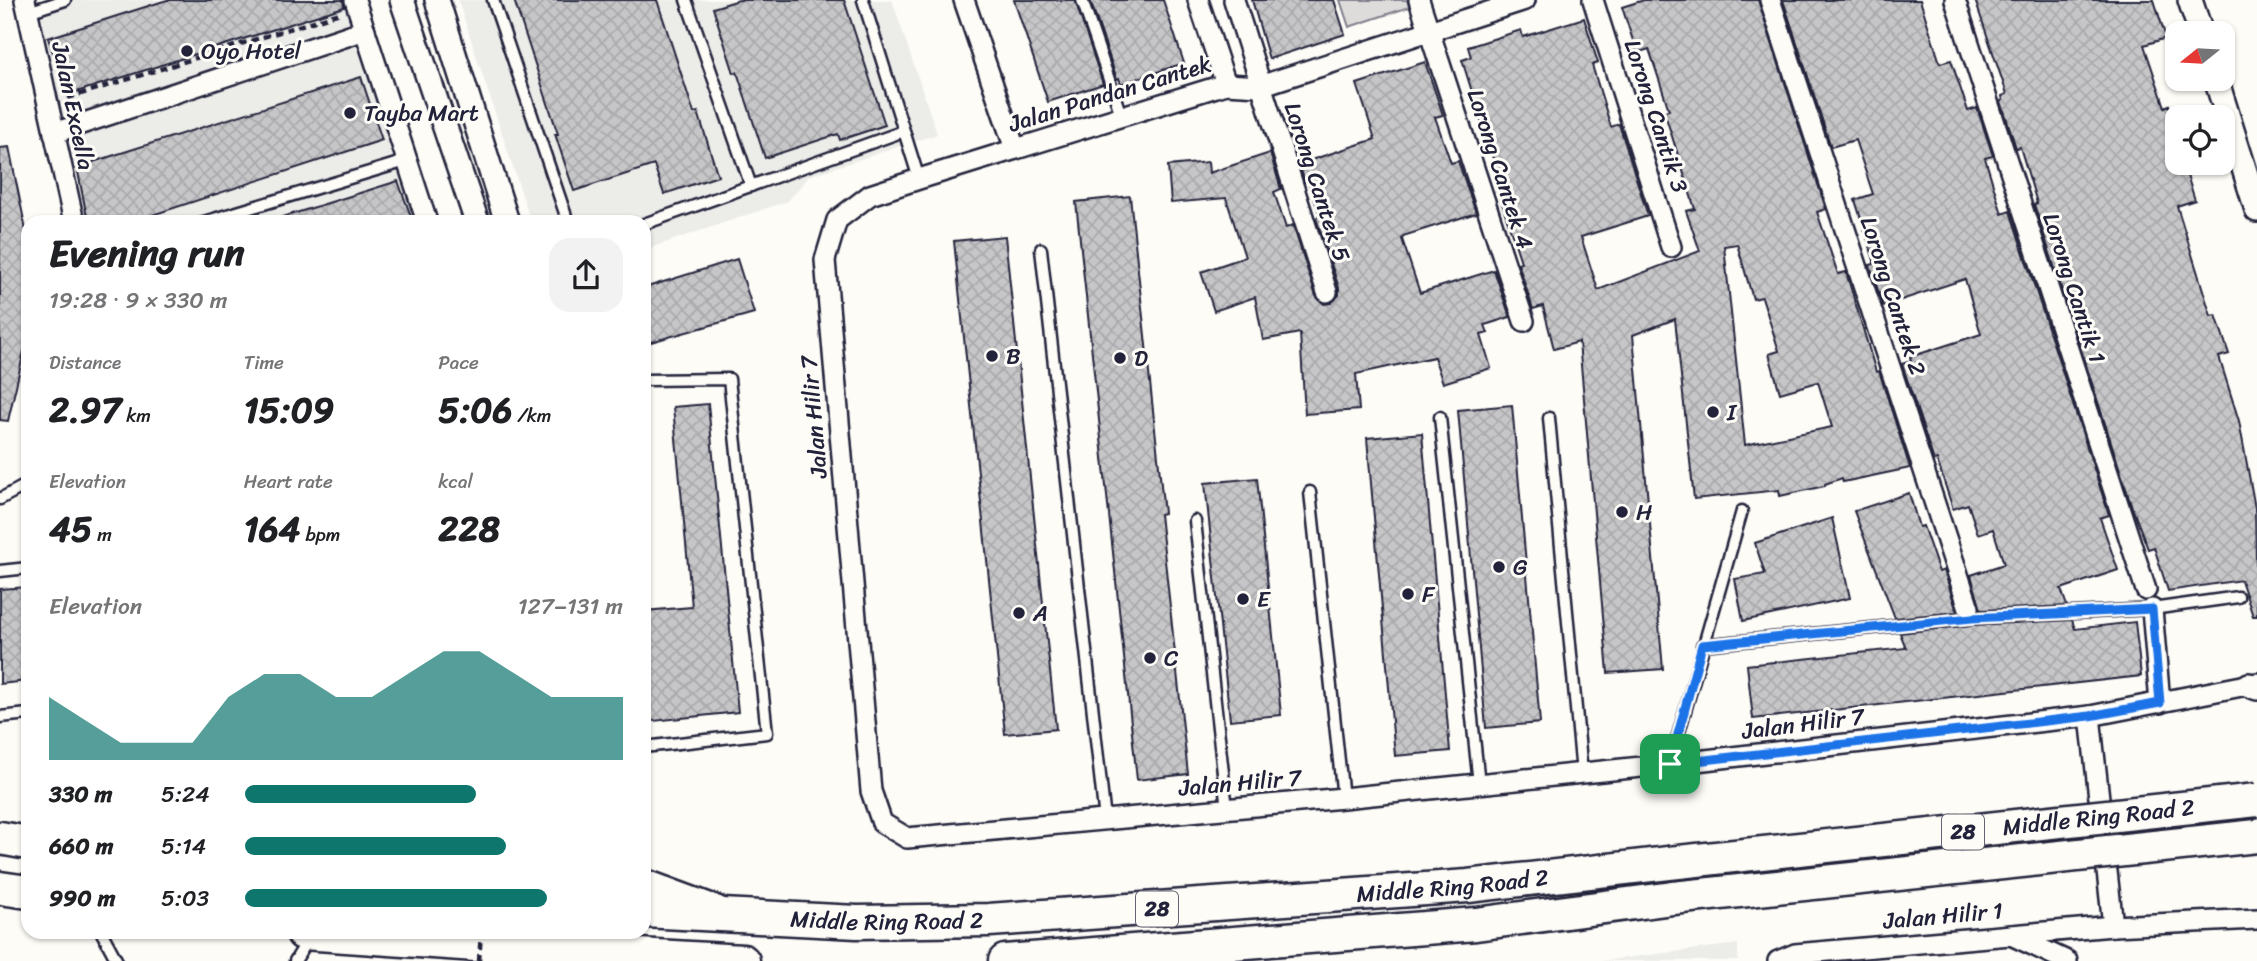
<!DOCTYPE html>
<meta charset="utf-8">
<style>
:root{--surface:#fff;--page:#f2f2f2;--text:#202124;--muted:#757577;--accent:#0f766e}
body{margin:0;font-family:Sriracha,sans-serif;background:var(--page);color:var(--text);height:100vh;display:flex;flex-direction:column;font-size:26px;white-space:nowrap}
*{box-sizing:border-box;margin:0}
p{font-size:23px;color:var(--muted)}
.icon{flex:none;width:38px;height:38px;fill:none;stroke:currentColor;stroke-width:2;stroke-linecap:round;stroke-linejoin:round}
.map{position:relative;flex:1;overflow:hidden}
.panel{position:absolute;left:21px;top:215px;width:630px;height:724px;display:flex;flex-direction:column;background:var(--surface);border-radius:21px;box-shadow:0 2px 5px #0004}
.panel>*{flex:none}
.needle{width:46px;rotate:252deg}
.controls{position:absolute;left:2165px;top:21px;display:grid;gap:14px}
.controls a{display:grid;place-items:center;width:70px;height:70px;border-radius:14px;background:var(--surface);box-shadow:0 2px 5px #0004;font-size:35px}
.pin{position:absolute;display:grid;place-items:center;width:60px;height:60px;color:#fff;margin:-30px;border-radius:14px;box-shadow:0 4px 10px #0006}
.round{display:grid;place-items:center;flex:none;width:74px;height:74px;border-radius:21px;background:var(--page)}
.summary{display:flex;align-items:center;justify-content:space-between;height:119px;padding:0 28px}
h1{font-size:38px;font-weight:800;line-height:52px}
.figures{display:grid;grid-template-columns:repeat(3,1fr);gap:10px;height:119px;padding:7px 28px}
.figures div{display:grid;align-content:center}
.figures b{font-size:35px;font-weight:800}
.figures small{font-size:19px;font-weight:400}
.figures p{font-size:19px}
.chart{height:196px;padding:14px 28px}
.chart p{display:flex;justify-content:space-between}
.chart svg{width:100%;height:126px;margin-top:7px;fill:var(--accent);opacity:.7}
ul{padding:0 28px;list-style:none;font-size:23px}
li{display:grid;grid-template-columns:112px 84px 1fr;align-items:center;height:52px}
li i{height:18px;border-radius:9px;background:var(--accent)}
.map>svg:first-child{display:block}
.built{fill:#ecece9}
.grass{fill:#dddcdb;stroke:#807f8b;stroke-width:2}
.building{fill:url(#building-cross-hatch);stroke:#22223b;stroke-width:2;fill-rule:evenodd}
.lines{fill:none;stroke-linecap:round;stroke-linejoin:round}
.service-casing{stroke:#22223b;stroke-width:15}
.minor-casing{stroke:#22223b;stroke-width:24}
.tertiary-casing{stroke:#22223b;stroke-width:28}
.trunk-casing{stroke:#22223b;stroke-width:37}
.path{stroke:#22223b;stroke-width:4.5;stroke-dasharray:7 5;stroke-linecap:butt}
.service{stroke:#fdfcf7;stroke-width:10}
.minor{stroke:#fdfcf7;stroke-width:19}
.tertiary{stroke:#fdfcf7;stroke-width:23}
.trunk{stroke:#fdfcf7;stroke-width:32}
.trunk-bridge-casing{stroke:#22223b;stroke-width:37;stroke-linecap:butt}
.path-bridge{stroke:#22223b;stroke-width:4.5;stroke-dasharray:7 5;stroke-linecap:butt}
.trunk-bridge{stroke:#fdfcf7;stroke-width:32}
.route-casing{stroke:#fff;stroke-width:14}
.route{stroke:#1a73e8;stroke-width:9}
.poi-dot{fill:#22223b;stroke:#fdfcf7;stroke-width:2.5}
.labels{text-anchor:middle;dominant-baseline:central;stroke-width:6;stroke-linejoin:round;paint-order:stroke}
.shield{fill:#fdfcf7;stroke:#646373;stroke-width:2}
.shield-label{font-size:21px;font-weight:bold;fill:#22223b}
.poi-label{font-size:23px;fill:#22223b;stroke:#fdfcf7;text-anchor:start}
.street-label{font-size:23px;fill:#22223b;stroke:#fdfcf7}
</style>
<div class="map">
<svg width="2257" height="961" viewBox="0 0 2257 961">
<defs>
<pattern id="building-cross-hatch" width="8" height="8" patternUnits="userSpaceOnUse" patternTransform="scale(1.75)"><rect width="8" height="8" fill="#c6c6c8"/><path d="M0 0l8 8M0 8l8-8" fill="none" stroke="#aaaaad"/></pattern>
</defs>
<rect width="100%" height="100%" fill="#fdfcf7"/>
<filter id="ink" filterUnits="userSpaceOnUse"><feTurbulence type="fractalNoise" baseFrequency=".0143" numOctaves="2"/><feDisplacementMap in="SourceGraphic" scale="14" xChannelSelector="R" yChannelSelector="G"/><feConvolveMatrix kernelMatrix="1 2 1 2 8 2 1 2 1" color-interpolation-filters="sRGB"/></filter>
<g filter="url(#ink)">
<!-- built -->
<g class="built">
<path d="M33 0H344L418 222H83Z"/>
<path d="M458 0H892L937 134 809 176 788 201 644 250V222H531Z"/>
<path d="M1738 944V961H1601Z"/>
</g>
<!-- grass -->
<path class="grass" d="M1340 0H1407L1409 7 1349 27Z"/>
<!-- building -->
<g class="building">
<path d="M167 0H343L344 7 67 95 48 38Z"/>
<path d="M514 0H657L694 113 698 112 718 176 664 194 654 165 574 191 555 134H558Z"/>
<path d="M739 0H844L885 125 840 140 838 134 765 158 737 72 734 73 713 8Z"/>
<path d="M1014 0H1075L1103 84 1048 102Z"/>
<path d="M1090 0H1163L1184 63 1121 84 1119 78 1117 79Z"/>
<path d="M1252 0H1334L1345 34 1269 59Z"/>
<path d="M1644 0H1758L1826 209 1817 212 1838 274 1846 272 1876 372 1879 371 1910 468 1843 482 1842 478 1825 484V486L1780 496 1779 490 1694 499 1675 319 1633 335 1663 669 1608 673 1579 342 1554 349 1543 306 1533 309 1518 263 1521 262 1497 188 1502 187 1462 60 1471 57 1468 47 1521 30 1523 37 1584 18 1598 63 1592 65 1611 127 1619 124 1648 216 1581 237 1598 290 1700 251 1686 211 1695 209 1664 111 1669 110 1649 49 1637 53 1622 7ZM1737 244 1753 299 1762 297 1779 351 1769 354 1780 393 1818 382 1832 427 1745 445 1724 246Z"/>
<path d="M1783 0H1920L1940 63 1951 60 1968 111 1977 108 1993 156 1985 158 2002 214 2010 211 2109 515 2100 518 2118 570 2061 589 2067 606 1981 610 1971 575 2004 564 1993 529 1978 534 1968 504 1953 509 1937 460 1934 461 1902 364 1911 361 1910 357 1981 334 1965 279 1883 306 1870 265 1874 264V260L1855 200 1873 194 1855 140 1831 147Z"/>
<path d="M1975 0H2154L2166 38 2144 45 2165 107 2169 105 2177 131V163H2183L2195 200 2177 206 2211 316 2216 315 2229 354 2219 357 2239 421 2255 508 2257 616H2253L2241 580 2168 591 2154 547 2148 549 2132 507 2034 204 2037 203 2020 147 2016 148 2001 101 2003 100 2002 96 2007 94Z"/>
<path d="M1425 62 1443 115 1435 117 1451 163 1458 161 1476 213 1403 236 1402 239 1420 293 1494 270 1510 317 1485 325 1488 333 1481 335 1491 368 1443 383 1434 357 1356 374 1359 410 1305 414 1300 333 1263 340 1255 297 1214 311 1201 272 1245 257 1226 198 1171 203 1168 166 1208 162 1209 173 1270 153 1281 189 1274 192 1286 228 1293 225 1316 296 1324 304 1331 303 1339 295V288L1316 218 1320 215 1308 181 1305 182 1299 164 1375 139 1357 84Z"/>
<path d="M361 77 382 140 131 222H88L77 167Z"/>
<path d="M9 147 28 240V334L8 421 0 420V148Z"/>
<path d="M398 181 413 222H281L280 218Z"/>
<path d="M1130 196 1164 513 1160 514 1188 774 1137 780 1076 202Z"/>
<path d="M1005 236 1056 729 1005 734 954 241Z"/>
<path d="M737 259 754 313 644 344V288Z"/>
<path d="M708 404 738 712 644 722V611L692 607 673 407Z"/>
<path d="M1512 405 1540 723 1486 728 1458 410Z"/>
<path d="M1422 433 1450 751 1395 756 1367 438Z"/>
<path d="M1257 478 1281 715 1230 720 1205 483Z"/>
<path d="M1909 493 1919 527 1923 526 1939 572 1944 570 1957 612 1895 618 1854 511Z"/>
<path d="M1832 518 1850 598 1743 621 1735 579 1765 574 1755 543Z"/>
<path d="M28 587V681L0 684V589Z"/>
<path d="M2072 620 2075 629 2135 622 2141 676 1753 719 1747 665 1906 648 1900 633 1973 625Z"/>
</g>
<g class="lines">
<!-- service casing -->
<g class="service-casing">
<g id="service">
<path d="M493 0 568 222"/>
<path d="M686 0 751 186"/>
<path d="M1082 0 1121 115"/>
<path d="M28 12 65 0"/>
<path d="M904 131 919 179"/>
<path d="M204 222 406 161"/>
<path d="M644 224 904 131 863 0"/>
<path d="M1041 249 1105 820"/>
<path d="M644 380 729 379 767 733 644 747"/>
<path d="M1440 417 1479 784"/>
<path d="M1549 418 1582 773"/>
<path d="M1310 492 1343 798"/>
<path d="M0 499 28 484"/>
<path d="M1195 521 1227 809"/>
<path d="M0 571 28 568"/>
<path d="M1702 645 1972 618 2152 609 2238 597"/>
<path d="M0 717 28 714"/>
<path d="M1670 764 1742 511"/>
<path d="M102 933 117 961"/>
<path d="M295 961 308 940"/>
</g>
</g>
<!-- minor casing -->
<g class="minor-casing">
<g id="minor">
<path d="M25 0 74 222"/>
<path d="M355 0 427 222"/>
<path d="M964 0 1015 149"/>
<path d="M1198 0 1226 84"/>
<path d="M1234 0 1327 292"/>
<path d="M1419 0 1524 321"/>
<path d="M1525 0 1260 86 1226 84 919 179 870 195 837 220 825 260 871 791 882 823 907 838 1343 798 1670 764 2090 716 2257 683"/>
<path d="M1593 0 1671 247"/>
<path d="M1770 0 1969 608"/>
<path d="M1955 0 2146 590"/>
<path d="M54 133 365 30"/>
<path d="M2152 609 2160 703"/>
<path d="M2090 716 2113 926"/>
<path d="M2011 935 2067 961"/>
<path d="M1778 961 1795 954 2113 926 2257 919"/>
</g>
</g>
<!-- tertiary casing -->
<g class="tertiary-casing">
<g id="tertiary">
<path d="M402 0 477 222"/>
<path d="M437 0 507 222"/>
<path d="M2190 0 2201 33"/>
<path d="M2216 79 2257 210"/>
<path d="M2249 685 2257 688"/>
<path d="M644 881 717 908"/>
</g>
</g>
<!-- trunk casing -->
<g class="trunk-casing">
<g id="trunk">
<path d="M0 838 28 843"/>
<path d="M0 888 28 892"/>
<path id="s1" d="M644 911 857 922 989 920 1468 886 1669 863"/>
<path d="M303 933 533 949 743 961"/>
<path d="M1005 961 1476 924 1673 898"/>
</g>
</g>
<!-- path -->
<path class="path" d="M68 98 340 13"/>
<!-- service -->
<use href="#service" class="service"/>
<!-- minor -->
<use href="#minor" class="minor"/>
<!-- tertiary -->
<use href="#tertiary" class="tertiary"/>
<!-- trunk -->
<use href="#trunk" class="trunk"/>
<!-- trunk-bridge casing -->
<g class="trunk-bridge-casing">
<g id="trunk-bridge">
<path id="s2" d="M1669 863 2257 800"/>
<path d="M1673 898 2257 836"/>
</g>
</g>
<!-- path-bridge -->
<path class="path-bridge" d="M479 961 481 933"/>
<!-- trunk-bridge -->
<use href="#trunk-bridge" class="trunk-bridge"/>
</g>
</g>
<g class="lines" filter="url(#ink)">
<!-- route casing -->
<g class="route-casing">
<path id="route" d="M2152 609 2160 703 2090 716 1670 764 1702 645 1972 618Z"/>
</g>
<!-- route -->
<use href="#route" class="route"/>
</g>
<!-- markers -->
<g class="poi-dot">
<circle cx="187" cy="51" r="7"/>
<circle cx="350" cy="113" r="7"/>
<circle cx="992" cy="356" r="7"/>
<circle cx="1120" cy="358" r="7"/>
<circle cx="1713" cy="412" r="7"/>
<circle cx="1622" cy="512" r="7"/>
<circle cx="1499" cy="567" r="7"/>
<circle cx="1408" cy="594" r="7"/>
<circle cx="1243" cy="599" r="7"/>
<circle cx="1019" cy="613" r="7"/>
<circle cx="1150" cy="658" r="7"/>
</g>
<g class="labels">
<!-- shield labels -->
<g class="shield">
<rect x="1942" y="814.5" width="42" height="35" rx="5"/>
<rect x="1136" y="891.5" width="42" height="35" rx="5"/>
</g>
<g class="shield-label">
<text x="1963" y="832">28</text>
<text x="1157" y="909">28</text>
</g>
<!-- poi labels -->
<g class="poi-label">
<text x="201" y="51">Oyo Hotel</text>
<text x="364" y="113">Tayba Mart</text>
<text x="1006" y="356">B</text>
<text x="1134" y="358">D</text>
<text x="1727" y="412">I</text>
<text x="1636" y="512">H</text>
<text x="1513" y="567">G</text>
<text x="1422" y="594">F</text>
<text x="1257" y="599">E</text>
<text x="1033" y="613">A</text>
<text x="1164" y="658">C</text>
</g>
<!-- street labels -->
<g class="street-label">
<text transform="translate(1110 94) rotate(-17)">Jalan Pandan Cantek</text>
<text transform="translate(73 106) rotate(78)">Jalan Excella</text>
<text transform="translate(1656 116) rotate(72)">Lorong Cantik 3</text>
<text transform="translate(1500 169) rotate(72)">Lorong Cantek 4</text>
<text transform="translate(1317 182) rotate(72)">Lorong Cantek 5</text>
<text transform="translate(2074 288) rotate(72)">Lorong Cantik 1</text>
<text transform="translate(1893 296) rotate(72)">Lorong Cantek 2</text>
<text transform="translate(814 417) rotate(-95)">Jalan Hilir 7</text>
<text transform="translate(1803 724) rotate(-7)">Jalan Hilir 7</text>
<text transform="translate(1240 783) rotate(-5)">Jalan Hilir 7</text>
<text stroke="none"><textPath href="#s2" startOffset="432">Middle Ring Road 2</textPath></text>
<text stroke="none"><textPath href="#s1" startOffset="810">Middle Ring Road 2</textPath></text>
<text transform="translate(1943 916) rotate(-5)">Jalan Hilir 1</text>
<text stroke="none"><textPath href="#s1" startOffset="243">Middle Ring Road 2</textPath></text>
</g>
</g>
</svg>
<div class="controls">
<a><svg class="needle" viewBox="-14 -14 28 28"><path d="M0-13l5 13h-10z" fill="#e53935"/><path d="M0 13l5-13h-10z" fill="#757577"/></svg></a>
<a><svg class="icon" aria-label="locate" viewBox="0 0 24 24"><circle cx="12" cy="12" r="6"/><path d="M12 2v4M12 18v4M2 12h4M18 12h4"/></svg></a>
</div>
<div class="pin" style="left:1670px;top:764px;background:#1e9e55"><svg class="icon" aria-label="arrive" viewBox="0 0 24 24"><path d="M6 21V4h12l-3 4 3 4H6"/></svg></div>
<section class="panel">
<div class="summary"><div><h1>Evening run</h1><p>19:28 · 9 × 330 m</p></div><a class="round"><svg class="icon" aria-label="share" viewBox="0 0 24 24"><path d="M12 15V3M7 8l5-5 5 5M5 13v7h14v-7"/></svg></a></div>
<div class="figures">
<div><p>Distance</p><b>2.97<small> km</small></b></div>
<div><p>Time</p><b>15:09</b></div>
<div><p>Pace</p><b>5:06<small> /km</small></b></div>
</div>
<div class="figures">
<div><p>Elevation</p><b>45<small> m</small></b></div>
<div><p>Heart rate</p><b>164<small> bpm</small></b></div>
<div><p>kcal</p><b>228</b></div>
</div>
<div class="chart"><p><span>Elevation</span>127–131 m</p>
<svg viewBox="0 0 160 44" preserveAspectRatio="none"><path d="M0 44V22L10 30L20 38L30 38L40 38L50 22L60 14L70 14L80 22L90 22L100 14L110 6L120 6L130 14L140 22L150 22L160 22V44z"/></svg>
</div>
<ul>
<li><b>330 m</b>5:24<i style="width:61%"></i></li>
<li><b>660 m</b>5:14<i style="width:69%"></i></li>
<li><b>990 m</b>5:03<i style="width:80%"></i></li>
</ul>
</section>
</div>
